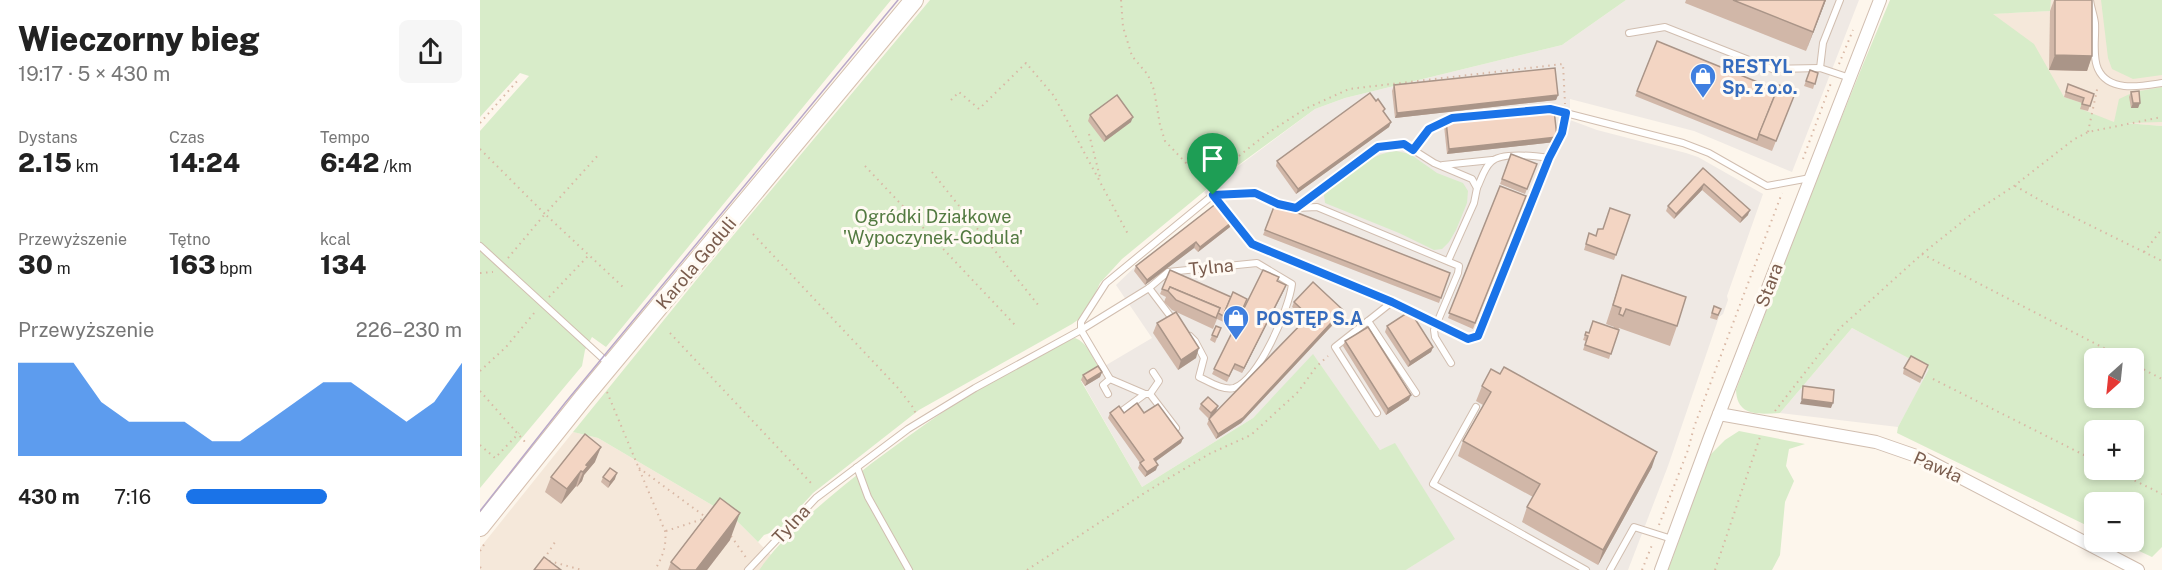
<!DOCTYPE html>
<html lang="pl">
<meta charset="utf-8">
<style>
:root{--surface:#fff;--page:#f6f6f6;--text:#222;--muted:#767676;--accent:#1a73e8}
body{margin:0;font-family:"Public Sans",sans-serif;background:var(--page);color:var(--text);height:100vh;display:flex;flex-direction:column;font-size:22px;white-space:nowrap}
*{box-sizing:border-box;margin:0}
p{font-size:20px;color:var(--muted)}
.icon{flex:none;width:33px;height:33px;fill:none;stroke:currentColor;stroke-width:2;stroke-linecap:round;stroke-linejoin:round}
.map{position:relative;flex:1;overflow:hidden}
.side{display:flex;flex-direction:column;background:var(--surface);width:480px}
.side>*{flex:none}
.needle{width:39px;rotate:207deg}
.controls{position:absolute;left:1604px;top:348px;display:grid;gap:12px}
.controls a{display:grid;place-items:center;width:60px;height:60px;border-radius:9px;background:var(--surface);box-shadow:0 3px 9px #0003;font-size:30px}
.pin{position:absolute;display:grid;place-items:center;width:51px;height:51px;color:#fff;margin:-62px -26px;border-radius:50% 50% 50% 0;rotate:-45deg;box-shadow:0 0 6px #0007}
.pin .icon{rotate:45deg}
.round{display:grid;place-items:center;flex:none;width:63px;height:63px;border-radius:9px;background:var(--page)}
.summary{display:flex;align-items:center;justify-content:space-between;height:102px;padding:0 18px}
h1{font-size:33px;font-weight:800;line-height:45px}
.stats{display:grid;grid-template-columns:repeat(3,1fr);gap:9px;height:102px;padding:6px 18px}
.stats div{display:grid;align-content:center}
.stats b{font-size:26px;font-weight:800}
.stats small{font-size:16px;font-weight:400}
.stats p{font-size:16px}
.chart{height:168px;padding:12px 18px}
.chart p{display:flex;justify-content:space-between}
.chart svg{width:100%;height:108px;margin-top:6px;fill:var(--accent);opacity:.7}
ul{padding:0 18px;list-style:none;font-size:20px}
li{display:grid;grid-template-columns:96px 72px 1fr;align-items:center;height:45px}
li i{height:15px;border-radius:8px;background:var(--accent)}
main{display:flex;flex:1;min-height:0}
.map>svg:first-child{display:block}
.residential{fill:#f5e8da}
.industrial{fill:#efe9e4}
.green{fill:#d8ecc9;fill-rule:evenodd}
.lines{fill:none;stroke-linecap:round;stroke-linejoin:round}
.lane-casing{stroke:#d1beb0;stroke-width:8}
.street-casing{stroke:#d1beb0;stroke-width:14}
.secondary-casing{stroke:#d6c0b0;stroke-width:20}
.path{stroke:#d9b8a5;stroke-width:2;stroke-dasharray:1.5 4.5;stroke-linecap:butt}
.lane{stroke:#fff;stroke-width:6}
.street{stroke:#fff;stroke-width:12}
.secondary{stroke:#fff;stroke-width:18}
.tram{stroke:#b9a8c9;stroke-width:1.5}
.wall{fill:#d1b7a8}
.shaded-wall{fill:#aa9588}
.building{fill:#f3d5c3;stroke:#aa9588;stroke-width:1.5}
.route-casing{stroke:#fff;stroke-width:12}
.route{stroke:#1a73e8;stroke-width:8}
.labels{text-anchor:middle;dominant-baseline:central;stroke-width:6;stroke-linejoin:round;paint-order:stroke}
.shop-label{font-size:18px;font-weight:bold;fill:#366cbe;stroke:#fffaf3;text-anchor:start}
.park-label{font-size:18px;fill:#537a41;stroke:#fffaf3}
.street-label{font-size:18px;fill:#7a5c4d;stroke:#fffaf3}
</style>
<main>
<section class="side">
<div class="summary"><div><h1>Wieczorny bieg</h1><p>19:17 · 5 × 430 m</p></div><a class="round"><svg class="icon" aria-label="share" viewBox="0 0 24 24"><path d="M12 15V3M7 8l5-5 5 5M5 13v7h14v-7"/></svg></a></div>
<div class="stats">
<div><p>Dystans</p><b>2.15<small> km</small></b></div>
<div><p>Czas</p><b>14:24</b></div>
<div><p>Tempo</p><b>6:42<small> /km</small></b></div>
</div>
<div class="stats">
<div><p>Przewyższenie</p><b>30<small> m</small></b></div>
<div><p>Tętno</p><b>163<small> bpm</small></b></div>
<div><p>kcal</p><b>134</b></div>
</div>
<div class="chart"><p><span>Przewyższenie</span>226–230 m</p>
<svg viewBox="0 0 160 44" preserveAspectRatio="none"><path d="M0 44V6L10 6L20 6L30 22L40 30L50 30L60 30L70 38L80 38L90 30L100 22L110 14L120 14L130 22L140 30L150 22L160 6V44z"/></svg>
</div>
<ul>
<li><b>430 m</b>7:16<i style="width:51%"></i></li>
</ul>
</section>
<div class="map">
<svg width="1682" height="570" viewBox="0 0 1682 570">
<rect width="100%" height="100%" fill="#fdf6ec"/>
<!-- residential -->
<g class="residential">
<path d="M1571 0H1682V126L1591 119 1507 14 1569 11Z"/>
<path d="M93 432 118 438 254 518 291 555 279 570H0V548Z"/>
</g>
<!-- industrial -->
<g class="industrial">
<path d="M1146 0H1379L1312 172 1214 131 1090 99V120L1117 130 1206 153 1218 157 1283 194 1247 296 1248 300 1243 314 1239 317 1188 466 1148 570H926L974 539 915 444 900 450 833 355 773 418 662 487 601 380 672 338 636 285 660 262 734 205 724 192 835 109 865 98 1082 45Z"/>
<path d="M1372 328 1450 369 1418 427 1300 413Z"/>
</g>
<!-- green -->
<g class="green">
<path d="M0 0H411L126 347 112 337 105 350 102 366 0 488V131L49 76 40 73 0 117Z"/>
<path d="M450 0H1146L1082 45 865 98 835 109 738 180 642 259 620 283 615 294 602 317 592 324 439 410 333 493 295 535 290 533 284 535 278 542 254 518 118 438 93 432 226 268Z"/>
<path d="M1410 0H1571L1570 11 1513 14 1554 44 1584 97 1602 103 1601 109 1634 122 1639 99 1654 92 1682 87V122L1645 123 1682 126V547L1672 557 1640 542H1653V502H1614V529L1417 433 1418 427 1449 369 1372 328 1300 413C1279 414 1257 417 1256 390 1306 259 1355 129 1410 0ZM1614 358H1653V398H1614ZM1614 430H1653V470H1614Z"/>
<path d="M1621 0H1682V75L1653 79 1632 69 1628 58Z"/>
<path d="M916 151 930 154 957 173 983 183 988 191 987 203 976 230 969 242 962 249 954 250 919 233 845 203 844 195C863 176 889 154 916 151Z"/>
<path d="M595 338C607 342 613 358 619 368L601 381 662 487 773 418 833 354 900 450 915 443 975 539 926 570H279C308 529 353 494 392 463 455 416 522 368 595 338Z"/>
<path d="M1259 431 1325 444 1309 449 1306 466 1314 481 1305 502 1300 555 1292 570H1188L1230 455 1245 440Z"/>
</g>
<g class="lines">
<!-- lane casing -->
<g class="lane-casing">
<g id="lane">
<path d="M1610 0C1611 8 1614 15 1615 23 1616 37 1612 56 1618 69 1629 93 1662 86 1682 83"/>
<path d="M1149 33 1185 27 1292 69 1340 68 1370 78"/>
<path d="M1340 68 1343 43 1360 0"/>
<path d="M933 150 949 129 971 118 1070 109 1203 143 1229 153 1287 186 1330 178"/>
<path d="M963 165 1012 160"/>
<path d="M997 188C1001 180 1004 168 1011 162 1021 152 1055 156 1069 158"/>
<path d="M733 195 772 244 912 302 988 339 998 336 1069 158 1082 133 1086 113"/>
<path d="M816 208 898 146 911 144H924L954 163 992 179 997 188 994 203 968 261"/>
<path d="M0 246 130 365"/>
<path d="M669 288 694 321"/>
<path d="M888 321 936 393"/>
<path d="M630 379 665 394 642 411"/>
<path d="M628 394 623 385 630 379 601 330V322L626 283 733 195 775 193 798 204 816 208 837 207 979 266 978 273 954 330 955 337 971 363"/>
<path d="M665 394H670L696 428"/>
<path d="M670 394 679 381 673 372"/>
<path d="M996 407 953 484 1106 570"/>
<path d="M897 413 855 347 912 302"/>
<path d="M377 467 388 497 429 570"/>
<path d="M268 570 336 498 428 429 495 388 601 330 669 288 688 272 777 263 812 284C809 309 779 379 754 388 743 391 728 381 719 377L724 358 715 341 710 336"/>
<path d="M1130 570 1154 527 1192 539"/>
</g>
</g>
<!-- street casing -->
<g class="street-casing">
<g id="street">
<path d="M1239 414 1396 442 1445 459 1658 570"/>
<path d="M1181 570 1230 437 1400 0"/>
</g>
</g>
<!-- secondary casing -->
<g class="secondary-casing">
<path id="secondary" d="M0 527 103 398 434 0"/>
</g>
<!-- path -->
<g class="path">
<path d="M641 0 643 27 652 56 668 75 674 90 680 125 685 141 728 186"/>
<path d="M1359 64 1373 30"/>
<path d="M471 100 479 92 499 109 546 63 574 96 649 236"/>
<path d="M0 123 39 79"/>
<path d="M1608 132 1618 85"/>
<path d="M609 134 620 177 618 178"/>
<path d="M0 149 65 214 120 153"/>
<path d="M1323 159 1351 83"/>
<path d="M385 166 535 325"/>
<path d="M452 172 559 306"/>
<path d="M726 182 788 133 825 109 869 89 1083 64 1085 104"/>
<path d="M1535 186 1565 203 1682 261"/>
<path d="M273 234 418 388 432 406 436 414"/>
<path d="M1664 252 1682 229"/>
<path d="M1442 254 1643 358"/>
<path d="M28 258 65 214 143 287"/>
<path d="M0 273 13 272"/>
<path d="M69 297 109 255"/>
<path d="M190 333 332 484"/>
<path d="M1653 364 1682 379"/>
<path d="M0 371 26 347 55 312"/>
<path d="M1453 379 1614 460"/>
<path d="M0 391 46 443"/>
<path d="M127 392 185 531C187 547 182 557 175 570"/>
<path d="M1295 411 1359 329 1442 254 1493 213 1534 186 1593 140 1608 132 1682 117"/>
<path d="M0 445 15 458 39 433"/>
<path d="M159 468 227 518"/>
<path d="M1633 470 1682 494"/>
<path d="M1179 525 1208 450 1214 427 1302 193"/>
<path d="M186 531 226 518"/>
<path d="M251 536 267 559"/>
<path d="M0 551 5 543"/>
<path d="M64 559 77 539"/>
<path d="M69 561 102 570"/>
<path d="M0 567 3 570"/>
<path d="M547 570 666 492 729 454 771 435 818 392 836 367 848 356"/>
<path d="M1162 570 1172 545"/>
<path d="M1235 570 1281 434"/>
</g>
<!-- lane -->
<use href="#lane" class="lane"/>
<!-- street -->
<use href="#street" class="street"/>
<!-- secondary -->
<use href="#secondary" class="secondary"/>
<!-- tram -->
<path class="tram" d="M0 511 85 403 418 0"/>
</g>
<!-- wall -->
<g class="wall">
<path d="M1206 0H1346L1326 51 1205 3Z"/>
<path d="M1574 0H1612V56L1607 71 1569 70 1570 11Z"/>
<path d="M1177 41 1297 90 1316 91 1292 151 1155 96Z"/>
<path d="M1330 70 1338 73 1333 89 1324 86Z"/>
<path d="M1588 84 1614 94 1608 111 1600 109 1602 103 1584 97Z"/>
<path d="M914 85 1078 95 1076 100 915 118 912 91Z"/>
<path d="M1651 92 1660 103 1658 108H1651L1649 97Z"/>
<path d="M904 112 911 122 909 127 816 194 796 166 797 161Z"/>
<path d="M610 115 651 122 624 142 608 121Z"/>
<path d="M966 121 1075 142 967 154 964 126Z"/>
<path d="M1031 154 1057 164 1045 194 1020 184Z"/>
<path d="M1223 168 1268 215 1260 223 1222 190 1194 219 1186 211 1188 206Z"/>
<path d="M1020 186 1046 196 993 329 968 318Z"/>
<path d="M795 204 970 273 959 303 783 235Z"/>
<path d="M1150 215 1134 260 1104 250 1109 233 1116 236 1123 229Z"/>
<path d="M752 222 750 227 718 252 714 248 665 285 654 271 656 266Z"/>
<path d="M690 270 764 308 797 281 804 290 762 373 753 369 747 382 732 374 755 327 737 319 733 329 692 310 684 302 686 297 680 294Z"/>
<path d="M1142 275 1197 326 1190 346 1139 328 1129 359 1103 350 1106 341 1103 340 1106 332 1109 333 1134 328V327L1126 324Z"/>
<path d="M814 302 863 310 861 316 761 423 736 439 727 424 729 419 826 319 812 307Z"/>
<path d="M1234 306 1241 309 1237 320 1230 318Z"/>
<path d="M677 323 716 358 698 370 673 333Z"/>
<path d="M736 326 741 328 735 343 730 340Z"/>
<path d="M907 326 953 347 951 352 928 367 905 332Z"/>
<path d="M865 341 929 400 906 415 863 346Z"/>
<path d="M1448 365 1440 383 1423 374 1424 368Z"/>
<path d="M622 372 620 377 605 386 601 380 603 375Z"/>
<path d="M1002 386 1172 467 1118 565 1042 522 1047 507 1053 497 978 456 983 441 1003 405 996 401Z"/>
<path d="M721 404 736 412 729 419 719 409Z"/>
<path d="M630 413H664L703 438 701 443 675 462 676 470 665 477 658 468 660 463 628 418Z"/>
<path d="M115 462 104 475 102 481 97 487 96 486 81 504 65 492 71 477Z"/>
<path d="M123 477 135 479 128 488 121 482Z"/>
<path d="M250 540 227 570H188L191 562Z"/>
</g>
<!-- shaded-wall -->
<g class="shaded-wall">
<path d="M1345 0H1346L1326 51 1333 32Z"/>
<path d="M1575 55 1612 56 1607 71 1569 70Z"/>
<path d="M1078 95 1076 100 915 118 917 113Z"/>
<path d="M1653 103H1660L1658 108H1651Z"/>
<path d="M653 117 651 122 624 142 626 137Z"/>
<path d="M911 122 909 127 816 194 818 189Z"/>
<path d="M1077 137 1075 142 967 154 969 149Z"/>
<path d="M1224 184 1222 190 1194 219 1196 214Z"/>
<path d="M1270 210 1268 215 1260 223 1262 218Z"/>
<path d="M752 222 750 227 718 252 720 247Z"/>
<path d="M716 242 714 248 665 285 667 280Z"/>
<path d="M806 285 804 290 762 373 764 368Z"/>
<path d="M863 310 861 316 761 423 736 439 738 434Z"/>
<path d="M953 347 951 352 928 367 930 362Z"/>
<path d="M719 348 716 358 698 370 701 360Z"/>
<path d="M622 372 620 377 605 386 607 381Z"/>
<path d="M931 395 929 400 906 415 908 409Z"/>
<path d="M1322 399 1353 403 1351 408 1320 404Z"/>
<path d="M738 406 736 412 729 419 731 413Z"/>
<path d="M703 438 701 443 672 464 674 459Z"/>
<path d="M121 447 115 462 104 475 102 481 97 487 106 465Z"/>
<path d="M1177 452 1172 467 1118 565 1123 550Z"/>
<path d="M678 465 676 470 665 477 667 472Z"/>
<path d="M101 471 96 486 81 504 87 489Z"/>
<path d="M137 473 135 479 128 488 130 482Z"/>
<path d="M260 513 250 540 227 570H216Z"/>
</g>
<!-- building -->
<g class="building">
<path d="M1253 0H1345L1333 32Z"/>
<path d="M1575 0H1612V56L1575 55Z"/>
<path d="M1177 41 1297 90 1277 140 1157 91Z"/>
<path d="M1075 68 1078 95 917 113 914 85Z"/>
<path d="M1330 70 1338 73 1335 84 1326 81Z"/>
<path d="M1588 84 1614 94 1610 106 1602 104 1604 98 1586 92Z"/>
<path d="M1299 85 1316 91 1296 141 1279 134Z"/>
<path d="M1659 91 1660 103H1653L1651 92Z"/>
<path d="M890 93 896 101 898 99 905 109 903 111 911 122 818 189 797 161Z"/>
<path d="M637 95 653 117 626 137 610 115Z"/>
<path d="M1074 110 1077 137 969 149 966 121Z"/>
<path d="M1031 154 1057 164 1047 189 1022 179Z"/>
<path d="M1223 168 1270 210 1262 218 1224 184 1196 214 1188 206Z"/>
<path d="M1020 186 1046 196 995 323 969 313Z"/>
<path d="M737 203 752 222 720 247 716 242 667 280 656 266Z"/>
<path d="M795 204 970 273 961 298 785 230Z"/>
<path d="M1130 208 1150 215 1136 255 1106 244 1109 233 1116 236 1118 229H1123Z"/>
<path d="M690 270 751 297 743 316 738 313 740 308 690 287 688 291 682 289Z"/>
<path d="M783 270 799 277 797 281 806 285 764 368 755 364 749 376 734 369Z"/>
<path d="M1142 275 1206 297 1197 326 1146 309 1143 316 1139 314 1141 308 1133 305Z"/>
<path d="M833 282 863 310 763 418 738 434 729 419 829 316 814 302Z"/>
<path d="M690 287 740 308 736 318 696 300 688 291Z"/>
<path d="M753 292 767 299 759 317 745 311Z"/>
<path d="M1234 306 1241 309 1238 315 1232 313Z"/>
<path d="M930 311 953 347 930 362 907 326Z"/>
<path d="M696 312 719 348 701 360 677 323Z"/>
<path d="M1113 321 1139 330 1131 354 1105 345 1108 336 1105 335 1106 332 1109 333Z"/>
<path d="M736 326 741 328 737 337 732 335Z"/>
<path d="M888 327 931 395 908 409 865 341Z"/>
<path d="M1431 356 1448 365 1442 378 1424 368Z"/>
<path d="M618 366 622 372 607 381 603 375Z"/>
<path d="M1024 367 1177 452 1123 550 1047 507 1060 484 983 441 1011 392 1002 386 1011 369 1020 374Z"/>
<path d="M1323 386 1354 390 1353 403 1322 399Z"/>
<path d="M728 397 738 406 731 413 721 404Z"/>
<path d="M657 403 664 413 678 404 703 438 674 459 678 465 667 472 660 463 664 460 630 413 639 406 644 413Z"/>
<path d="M105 434 121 447 106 465 108 466 103 472 101 471 87 489 71 477Z"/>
<path d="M130 468 137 473 130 482 123 477Z"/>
<path d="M240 498 260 513 216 570H201L191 562Z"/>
<path d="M64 557 81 570H54Z"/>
</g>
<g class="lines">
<!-- route casing -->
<g class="route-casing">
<path id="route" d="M1070 109 1086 113 1082 133 1069 158 998 336 988 339 912 302 772 244 733 195 775 193 798 204 816 208 898 147 924 144 933 150 949 129 972 118Z"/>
</g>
<!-- route -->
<use href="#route" class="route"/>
</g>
<!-- icons -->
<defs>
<g id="shop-pin" transform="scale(1.35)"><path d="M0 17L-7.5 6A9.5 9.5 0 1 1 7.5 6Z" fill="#3f7fe0" stroke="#fffaf3"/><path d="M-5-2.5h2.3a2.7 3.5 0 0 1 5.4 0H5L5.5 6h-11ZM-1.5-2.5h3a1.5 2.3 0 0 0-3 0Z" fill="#fff"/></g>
</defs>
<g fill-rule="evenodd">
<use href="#shop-pin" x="1223" y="76"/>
<use href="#shop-pin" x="756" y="318"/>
</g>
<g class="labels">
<!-- shop labels -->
<g class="shop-label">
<text x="1242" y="66">RESTYL<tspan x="1242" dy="21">Sp. z o.o.</tspan></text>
<text x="776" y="318">POSTĘP S.A</text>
</g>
<!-- park labels -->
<g class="park-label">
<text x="453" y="216">Ogródki Działkowe<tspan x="453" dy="21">'Wypoczynek-Godula'</tspan></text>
</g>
<!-- street labels -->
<g class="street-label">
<text transform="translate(216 263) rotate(-50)">Karola Goduli</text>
<text transform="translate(731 267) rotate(-6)">Tylna</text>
<text transform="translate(1289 285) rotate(-69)">Stara</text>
<text transform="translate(1458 467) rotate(24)">Pawła</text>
<text transform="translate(311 524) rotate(-47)">Tylna</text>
</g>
</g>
</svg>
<div class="controls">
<a><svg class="needle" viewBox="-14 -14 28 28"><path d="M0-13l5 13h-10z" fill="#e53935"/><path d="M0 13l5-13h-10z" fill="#767676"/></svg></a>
<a>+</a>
<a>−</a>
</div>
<div class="pin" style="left:733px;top:195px;background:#1e9e55"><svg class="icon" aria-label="arrive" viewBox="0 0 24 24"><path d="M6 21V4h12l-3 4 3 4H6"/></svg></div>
</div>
</main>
